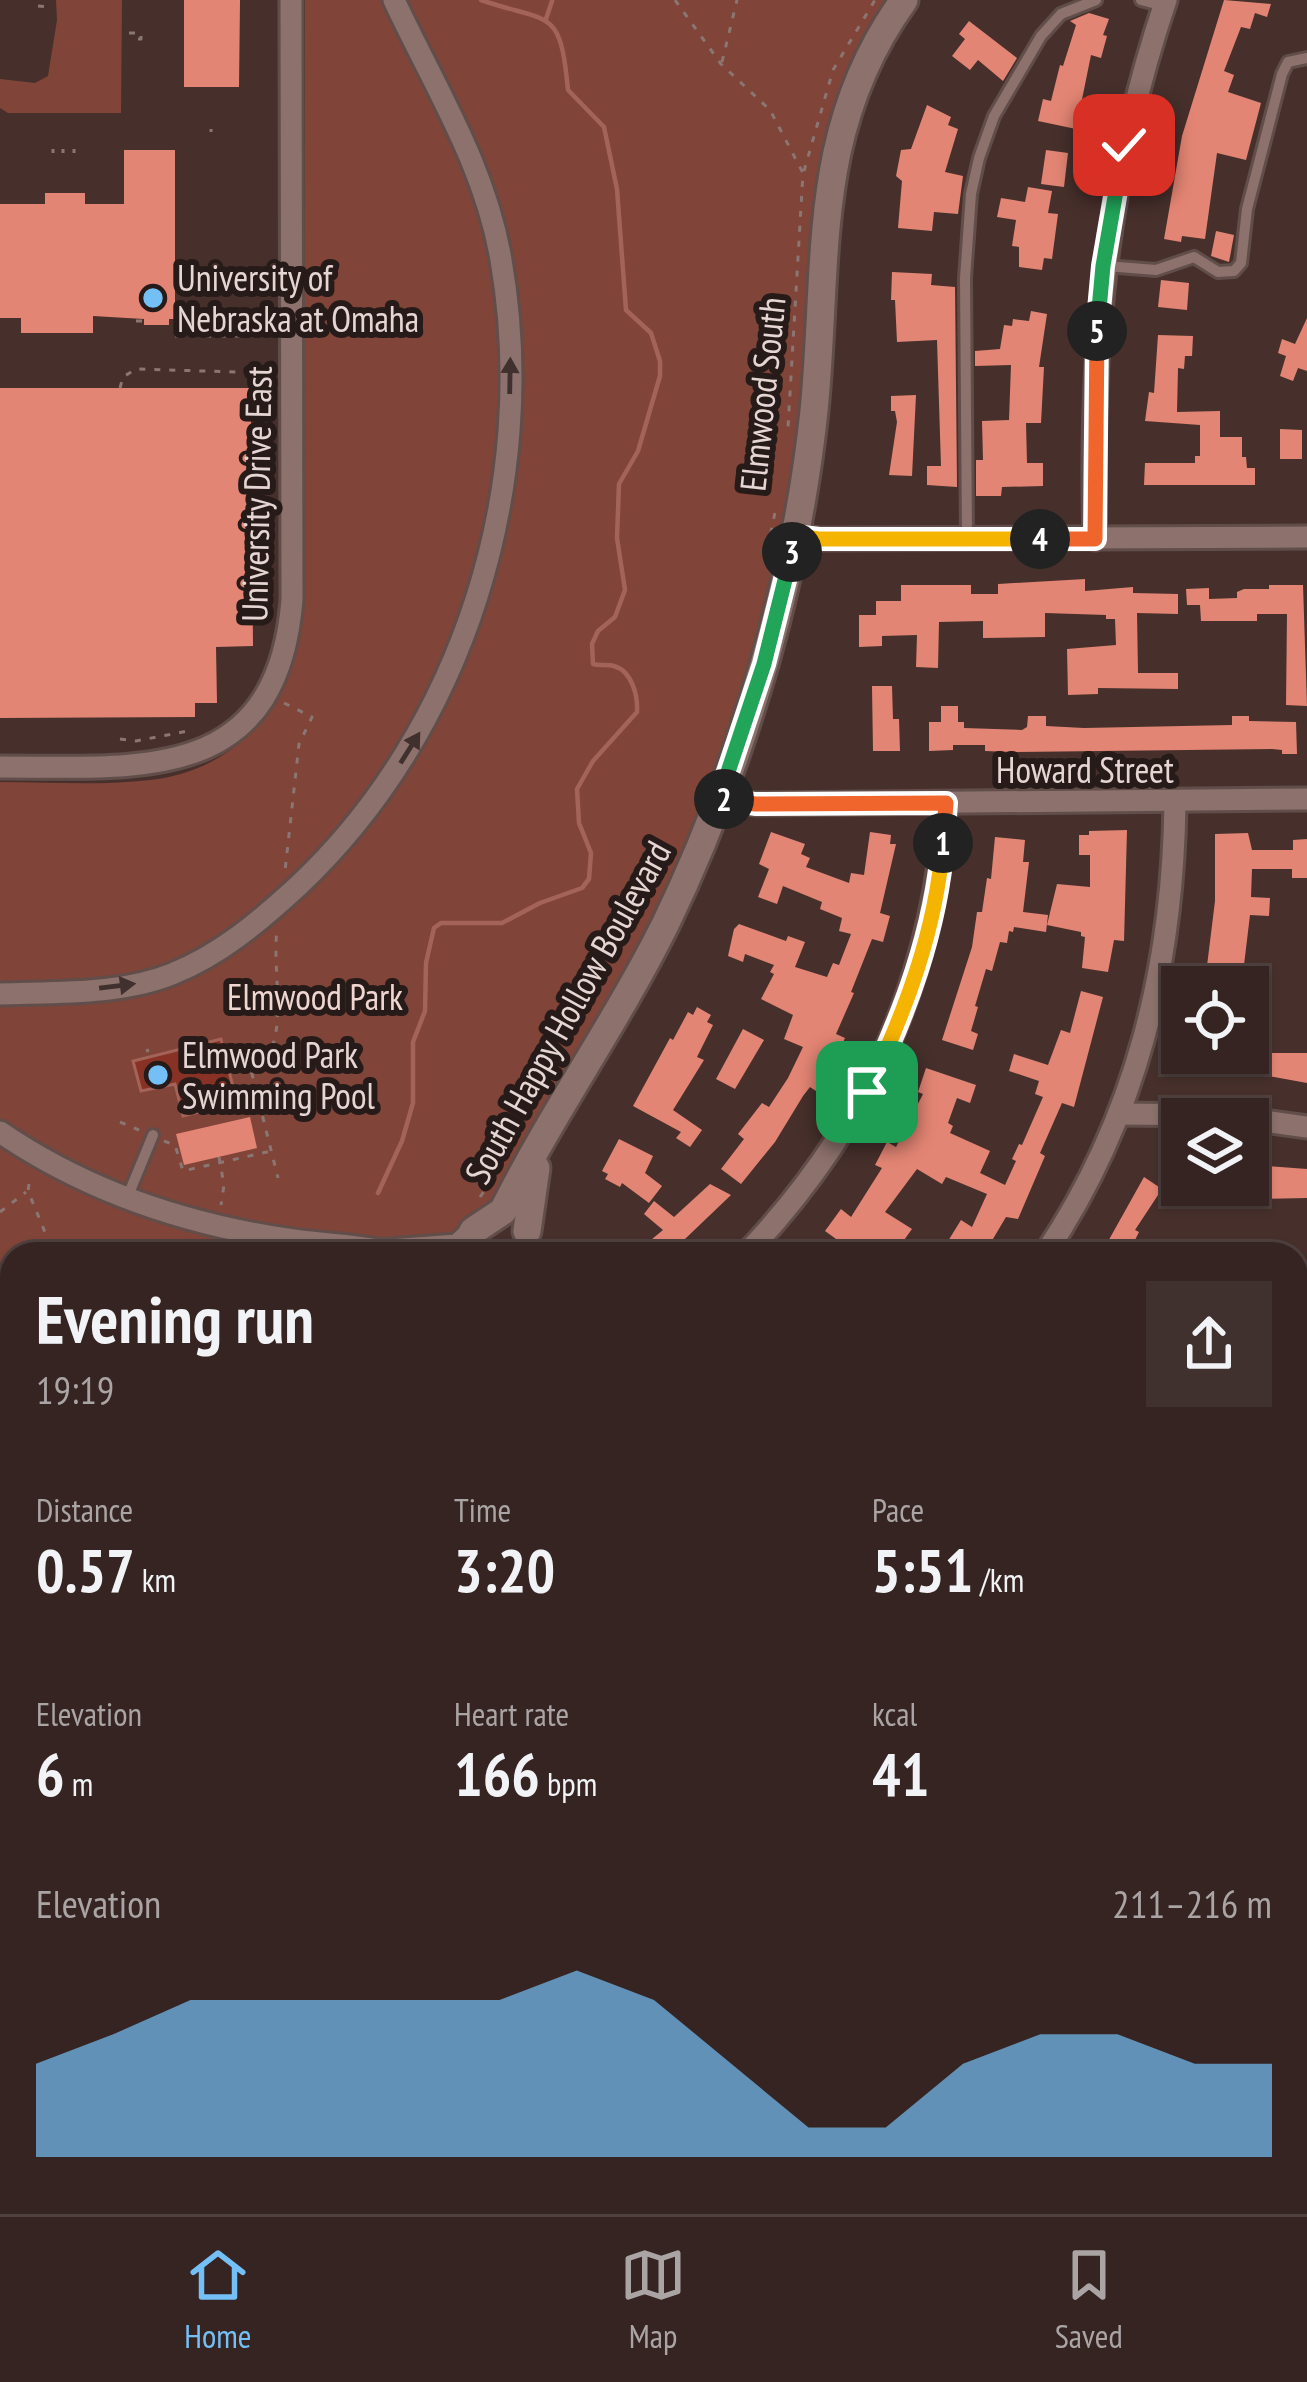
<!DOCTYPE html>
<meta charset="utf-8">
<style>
:root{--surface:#352421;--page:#40302e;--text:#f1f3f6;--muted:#aaa4a5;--line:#4f413f;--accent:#74c0f6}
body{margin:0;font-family:"PT Sans Narrow",sans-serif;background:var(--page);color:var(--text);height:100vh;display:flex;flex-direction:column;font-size:45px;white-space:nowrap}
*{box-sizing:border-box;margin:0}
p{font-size:39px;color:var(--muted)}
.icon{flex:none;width:66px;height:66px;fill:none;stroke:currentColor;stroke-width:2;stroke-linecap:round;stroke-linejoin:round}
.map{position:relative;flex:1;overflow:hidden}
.panel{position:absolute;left:0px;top:1242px;width:1308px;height:972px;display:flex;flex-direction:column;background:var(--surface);border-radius:36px 36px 0 0;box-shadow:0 3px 9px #0004,0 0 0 3px var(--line)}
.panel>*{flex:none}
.buttons{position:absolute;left:1161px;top:966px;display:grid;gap:24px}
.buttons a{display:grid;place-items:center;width:108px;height:108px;border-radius:0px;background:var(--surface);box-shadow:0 3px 9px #0004,0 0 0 3px var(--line);font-size:60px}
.pin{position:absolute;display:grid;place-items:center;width:102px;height:102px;color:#fff;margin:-51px;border-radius:24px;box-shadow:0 6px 18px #0006}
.km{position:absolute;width:60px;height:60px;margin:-30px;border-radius:50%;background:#222;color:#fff;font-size:33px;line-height:60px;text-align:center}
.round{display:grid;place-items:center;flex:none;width:126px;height:126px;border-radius:0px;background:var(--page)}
.headline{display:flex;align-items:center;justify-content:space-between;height:204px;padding:0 36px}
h1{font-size:66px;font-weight:700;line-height:90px}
.metrics{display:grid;grid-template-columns:repeat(3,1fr);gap:18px;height:204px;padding:12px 36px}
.metrics div{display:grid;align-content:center}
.metrics b{font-size:60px;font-weight:700}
.metrics small{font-size:33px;font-weight:400}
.metrics p{font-size:33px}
.chart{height:336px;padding:24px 36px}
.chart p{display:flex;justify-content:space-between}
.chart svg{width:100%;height:216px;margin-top:12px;fill:var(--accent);opacity:.7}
.tab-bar{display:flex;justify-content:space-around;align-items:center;height:168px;border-top:3px solid var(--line);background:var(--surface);font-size:33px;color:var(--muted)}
.tab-bar a{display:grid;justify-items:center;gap:6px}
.tab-bar .on{color:var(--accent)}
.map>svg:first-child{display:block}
.green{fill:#804439}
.water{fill:#873225;stroke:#a46359;stroke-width:3}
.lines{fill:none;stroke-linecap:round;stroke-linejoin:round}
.stream{stroke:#a46359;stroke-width:4.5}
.building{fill:#e38574}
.lane-casing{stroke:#614d49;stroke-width:16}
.street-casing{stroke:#614d49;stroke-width:27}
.secondary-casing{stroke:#614d49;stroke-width:33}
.primary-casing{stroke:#614d49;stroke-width:36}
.path{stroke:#8a7672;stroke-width:3;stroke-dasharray:6 9;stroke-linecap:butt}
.lane{stroke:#8c716c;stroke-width:10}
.street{stroke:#8c716c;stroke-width:21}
.secondary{stroke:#8c716c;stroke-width:27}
.primary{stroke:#c98174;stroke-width:30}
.oneway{fill:#40302e}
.split-1-casing{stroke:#fff;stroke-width:24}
.split-2-casing{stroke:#fff;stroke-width:24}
.split-3-casing{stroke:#fff;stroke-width:24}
.split-4-casing{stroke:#fff;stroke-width:24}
.split-5-casing{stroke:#fff;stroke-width:24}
.split-6-casing{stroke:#fff;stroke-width:24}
.split-1{stroke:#f5b400;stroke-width:15}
.split-2{stroke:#f0652b;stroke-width:15}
.split-3{stroke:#22a559;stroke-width:15}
.split-4{stroke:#f5b400;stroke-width:15}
.split-5{stroke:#f0652b;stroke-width:15}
.split-6{stroke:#22a559;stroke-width:15}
.poi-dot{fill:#74c0f6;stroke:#261b19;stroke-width:4.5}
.labels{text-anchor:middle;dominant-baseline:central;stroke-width:12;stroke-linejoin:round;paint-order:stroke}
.poi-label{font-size:36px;fill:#e6d6d3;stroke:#261b19;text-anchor:start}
.street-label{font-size:36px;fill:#e6d6d3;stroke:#261b19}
.park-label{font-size:36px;fill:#f0d6d1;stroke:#261b19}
</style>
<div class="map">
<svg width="1307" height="2214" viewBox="0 0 1307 2214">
<rect width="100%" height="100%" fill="#47302c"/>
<!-- green -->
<g class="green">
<path d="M56 0H122L121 113H8L0 108V79L35 83 48 76 57 20Z"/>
<path d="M305 0H889L865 39 826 137 817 189 797 455 778 581 721 762 650 926 511 1182 455 1254H12V2202H291V2214H0V782C50 782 101 786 150 780 250 769 298 688 305 596Z"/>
</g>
<!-- water -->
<path class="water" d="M221 1039 237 1103 183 1116 175 1084 141 1091 133 1061Z"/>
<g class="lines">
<!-- stream -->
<g class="stream">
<path d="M546 19 552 1"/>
<path d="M378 1193 402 1141 413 1103V1042L425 1011 426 963 434 928 441 923H502L540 903 582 888 589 879 591 853 579 823 577 789 593 761 637 712C638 696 632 671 614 666 607 664 600 666 593 664L592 644 598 631 615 617 625 590 617 538 619 484 638 451 660 376V361L651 333 626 310 617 189 604 127 568 90C560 6 551 24 481 0"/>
<path d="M0 1548 12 1539"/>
</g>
</g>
<!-- building -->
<g class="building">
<path d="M184 0H240L239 87H184Z"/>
<path d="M1224 0 1271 4 1267 17 1255 13 1250 29 1241 27 1224 71 1234 75 1228 92 1261 103 1246 160 1217 153 1205 239 1182 236 1181 242 1164 239 1182 136Z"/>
<path d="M1089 13 1109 19 1103 35 1107 36 1101 58 1091 55 1076 129 1038 121 1043 99 1051 101 1060 65 1063 66 1076 25 1070 21Z"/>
<path d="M969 21 1017 58 1003 81 978 60 970 70 952 56 965 39 959 34Z"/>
<path d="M927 105 951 117 948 125 958 129 945 172 963 176 958 214 934 212 932 231 898 228 902 181 896 176 901 150 911 149Z"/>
<path d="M124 150H175V319H169V325H144V319L93 316V333H21V318H0V204H45V193H85V204H124Z"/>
<path d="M1046 150 1068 153 1064 187 1041 184Z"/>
<path d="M1028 187 1052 191 1048 213 1058 214 1052 259 1044 258 1042 270 1019 267V247L1012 246 1016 220 997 217 1001 198 1025 202Z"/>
<path d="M1216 231 1234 235 1229 262 1211 256Z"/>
<path d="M892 272 932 274 931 285 955 287 957 487 927 485V466H941L937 340 897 342 895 300H891Z"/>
<path d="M1161 280 1189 283 1187 310 1158 307Z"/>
<path d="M1031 311 1047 314 1039 367H1044L1041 423H1026L1027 463H1043V486L1002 487 1001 496H976V460H983L982 421 1009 420 1011 365 975 366V351L1000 349 1004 325 1012 326 1013 319 1029 321Z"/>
<path d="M1307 318V371L1298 368 1293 381 1280 376 1286 356 1278 353 1282 339 1295 344Z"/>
<path d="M1158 335 1193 336 1192 356H1185L1184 369 1178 368 1177 412 1220 411V437H1242V457H1246L1247 468H1255V485H1144L1145 463H1195V456H1200V425L1145 421 1149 392 1154 393Z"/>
<path d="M0 388H260L259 408H251L253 646 216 647 217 703H195V717L0 718Z"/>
<path d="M916 395 912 476 889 475 897 422 895 411H891V396Z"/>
<path d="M1280 429 1302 430V459H1280Z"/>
<path d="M1085 579V591L1133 587V593L1178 594V614L1137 613 1138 673H1178V689L1098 688V694L1068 695 1067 649 1116 645 1115 619H1106V615L1045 613V637L983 638V621L939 622 938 668 916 667 917 635 882 636V646L859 647V615H876V601H901V585H971V594H998V584Z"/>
<path d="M1269 585H1303L1307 706 1286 705 1287 614H1257V621H1201L1200 605H1187L1186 589 1209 588V599L1237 598V592L1244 589H1269Z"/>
<path d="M872 686H892L893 719H899L900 751H873Z"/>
<path d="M941 706H958V722H964V728L1022 730 1027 727 1028 716H1046V726L1084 728 1232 725V716H1249V721L1296 722 1297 754H1282V750L1272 749 1012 752 985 751V745H953V750L929 751V722H941Z"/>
<path d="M1127 830 1124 941 1114 940 1108 972 1082 968 1085 937 1081 936V932L1047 925 1057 884 1090 887V855H1079V835H1089V831Z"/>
<path d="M771 832 805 844 801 854 810 858 806 867 849 883 851 873 864 875 870 832 891 835 890 844H896L880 913 890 916 883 942 872 939 851 992 854 993 836 1034 845 1038 835 1060 832 1059 816 1091 810 1087 803 1096 775 1142 741 1184 721 1169 744 1139 738 1134 762 1103 769 1107 788 1078 803 1047 784 1039 793 1015 761 999 774 974 770 972 774 965 745 954 743 962 728 956 734 929 739 924 786 941 788 936 805 942 795 967 827 977 833 963 839 965 851 934 839 931 842 918 820 909 822 902 783 886 777 904 758 897 769 869 759 864Z"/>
<path d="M1248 833 1252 850H1293V840L1307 839V878H1292V869H1252L1251 897 1270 898 1269 916 1250 915 1244 965H1248V987H1221L1211 983 1212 975 1206 974 1215 901V834Z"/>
<path d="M995 837 1025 840 1023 862H1029L1023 912 1048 915 1046 932 1014 927 1013 932 1009 931 1007 943 1000 942 992 971 986 969 975 1006 978 1007 971 1031 978 1034 973 1050 942 1040 972 947 977 912H982L987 878 991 879Z"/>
<path d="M1081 991 1103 997 1074 1107 1062 1103 1040 1153 1045 1156 1018 1219 1006 1217 984 1254H940L961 1220 972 1227 987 1194 946 1177 942 1184 917 1169 885 1212 912 1229 894 1254H857L825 1231 841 1209 851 1217 882 1168 875 1165 887 1142 896 1147 923 1094 918 1092 926 1068 976 1085 970 1103 957 1098 948 1123 953 1126 950 1133 990 1151 980 1173 1005 1185 1016 1161 1012 1159 1019 1144 1022 1145 1043 1097 1035 1094 1039 1081 1009 1071 1014 1054 1048 1065 1061 1030 1070 1033Z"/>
<path d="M697 1007 711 1015 707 1022 713 1025 697 1057 704 1060 673 1110 702 1130 690 1147 676 1138 681 1132 633 1106 670 1038 673 1040 688 1012 693 1015Z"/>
<path d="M743 1029 764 1040 735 1089 716 1079Z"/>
<path d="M1174 1053H1307V1083L1247 1072V1076H1230V1072L1174 1073Z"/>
<path d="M250 1117 257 1148 184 1165 176 1134Z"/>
<path d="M619 1139 653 1156 645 1173 662 1186 649 1203 622 1183 620 1187 605 1179 608 1174 602 1171Z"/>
<path d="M1266 1166 1307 1169V1198L1254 1199 1255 1172H1266Z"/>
<path d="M1144 1177 1162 1189 1135 1230 1139 1232 1128 1254H1123L1106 1245Z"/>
<path d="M710 1184 731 1195 686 1238 668 1254H634L663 1230 644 1214 654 1201 674 1217Z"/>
</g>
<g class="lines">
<!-- lane casing -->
<g class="lane-casing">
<g id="lane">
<path d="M1141 0 1164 6"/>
<path d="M1106 266 1156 270 1194 257 1218 272 1234 271 1241 263 1247 209 1282 74 1288 62 1307 58"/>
<path d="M967 537 965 278 971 194 979 158 994 116 1041 36 1061 14 1096 0"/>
<path d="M127 1198 153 1135"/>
</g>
</g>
<!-- street casing -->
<g class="street-casing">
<g id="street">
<path d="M795 536 819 539 1307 537"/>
<path d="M1095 539C1089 353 1106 176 1166 0"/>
<path d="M0 767C142 767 277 784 292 600L291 0"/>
<path d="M719 799 755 804 1307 799"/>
<path d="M0 994C55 992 120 995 172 974 220 955 260 921 298 886 464 730 540 484 501 260 485 165 434 86 394 0"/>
<path d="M1120 1114 1220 1115 1307 1127"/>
<path d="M0 1132C85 1190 185 1224 287 1239 324 1245 362 1245 398 1254"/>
<path d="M389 1250 457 1245 472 1231"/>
<path d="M746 1254C869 1124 933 981 946 803"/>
<path d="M1045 1254C1137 1117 1173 965 1175 802"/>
<path d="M1296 1383 1307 1384"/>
<path d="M1296 1612 1307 1613"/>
<path d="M0 1645 12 1636"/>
<path d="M0 1867 12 1875"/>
<path d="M1296 2119H1307"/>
<path d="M562 2202V2214"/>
<path d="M780 2202V2214"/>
<path d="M1123 2202V2214"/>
</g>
</g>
<!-- secondary casing -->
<g class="secondary-casing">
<g id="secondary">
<path d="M527 1231 536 1168"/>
<path d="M463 1254 473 1231 503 1211C552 1113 616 1023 665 925 706 841 739 751 765 661 788 579 805 496 814 411 829 260 810 130 904 0"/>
</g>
</g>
<!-- primary casing -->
<g class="primary-casing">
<g id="primary">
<path d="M1296 1855H1307"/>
<path d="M324 2202V2214"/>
</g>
</g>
<!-- path -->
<g class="path">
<path d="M675 0 721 64 770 110 803 173 788 427"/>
<path d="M38 6 48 7"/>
<path d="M129 33H141V39H130"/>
<path d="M722 62 737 0"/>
<path d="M211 129V132"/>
<path d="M53 149V153"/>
<path d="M63 149V153"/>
<path d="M74 149V153"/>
<path d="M804 171 833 70 875 0"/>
<path d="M136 321H144"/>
<path d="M175 336H269"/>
<path d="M120 388 123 377 136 369 270 373"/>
<path d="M252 513 262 508 271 430"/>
<path d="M252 556 272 565"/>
<path d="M765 563 776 507"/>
<path d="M284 703 312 717 299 744 285 871"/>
<path d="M120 739 136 741 188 731"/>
<path d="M146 1051 149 1050"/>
<path d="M248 1058 278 1178"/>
<path d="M250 1063 267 1057C287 1028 272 966 277 930"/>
<path d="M255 1063 281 1070 292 1044"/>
<path d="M120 1122 139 1130"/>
<path d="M164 1141 175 1145 183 1171 271 1151"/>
<path d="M219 1157 224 1185 221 1205"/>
<path d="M29 1184 28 1191 54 1254"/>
<path d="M480 1197 492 1180"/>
<path d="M0 1212 26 1192"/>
<path d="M0 1320 12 1335"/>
<path d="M0 1360 12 1353"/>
<path d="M0 1382 12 1386"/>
<path d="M0 1491 12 1483"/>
<path d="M0 1508 12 1499"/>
<path d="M0 1571 12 1566"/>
<path d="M0 1682 12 1676"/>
<path d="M0 1731 12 1736"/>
</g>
<!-- lane -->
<use href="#lane" class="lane"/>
<!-- street -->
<use href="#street" class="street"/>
<!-- secondary -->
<use href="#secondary" class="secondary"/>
<!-- primary -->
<use href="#primary" class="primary"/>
</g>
<!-- one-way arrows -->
<defs><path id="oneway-solid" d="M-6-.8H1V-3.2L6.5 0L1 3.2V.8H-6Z" transform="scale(3)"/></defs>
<g class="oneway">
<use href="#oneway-solid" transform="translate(510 376) rotate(-89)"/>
<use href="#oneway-solid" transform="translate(410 748) rotate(-58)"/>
<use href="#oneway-solid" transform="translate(117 986) rotate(-7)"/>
</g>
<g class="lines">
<!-- split-1 casing -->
<g class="split-1-casing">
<path id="split-1" d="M867 1092C905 1013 936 931 943 843"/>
</g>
<!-- split-2 casing -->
<g class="split-2-casing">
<path id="split-2" d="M724 799 755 804 946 803 943 843"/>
</g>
<!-- split-3 casing -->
<g class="split-3-casing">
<path id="split-3" d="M724 799H719L764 664 792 552"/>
</g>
<!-- split-4 casing -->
<g class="split-4-casing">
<path id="split-4" d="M792 552 795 536 819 539H1040"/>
</g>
<!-- split-5 casing -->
<g class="split-5-casing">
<path id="split-5" d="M1040 539H1095L1097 331"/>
</g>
<!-- split-6 casing -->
<g class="split-6-casing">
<path id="split-6" d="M1097 331 1103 266 1124 145"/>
</g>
<!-- split-1 -->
<use href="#split-1" class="split-1"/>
<!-- split-2 -->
<use href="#split-2" class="split-2"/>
<!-- split-3 -->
<use href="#split-3" class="split-3"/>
<!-- split-4 -->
<use href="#split-4" class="split-4"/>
<!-- split-5 -->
<use href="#split-5" class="split-5"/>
<!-- split-6 -->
<use href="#split-6" class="split-6"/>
</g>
<!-- markers -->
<g class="poi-dot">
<circle cx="153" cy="298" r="12"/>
<circle cx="158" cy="1075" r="12"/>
</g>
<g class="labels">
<!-- poi labels -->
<g class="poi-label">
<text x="177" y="277">University of<tspan x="177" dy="41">Nebraska at Omaha</tspan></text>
<text x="182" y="1054">Elmwood Park<tspan x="182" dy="41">Swimming Pool</tspan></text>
</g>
<!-- street labels -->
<g class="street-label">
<text transform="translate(762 394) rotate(-84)">Elmwood South</text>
<text transform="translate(256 494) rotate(-89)">University Drive East</text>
<text x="1085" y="769">Howard Street</text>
<text transform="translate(567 1012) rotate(-61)">South Happy Hollow Boulevard</text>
</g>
<!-- park labels -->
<g class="park-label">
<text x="315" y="996">Elmwood Park</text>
</g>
</g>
</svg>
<div class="buttons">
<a><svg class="icon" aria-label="locate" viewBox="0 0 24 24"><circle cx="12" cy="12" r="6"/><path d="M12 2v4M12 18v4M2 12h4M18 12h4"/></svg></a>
<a><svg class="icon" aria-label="layers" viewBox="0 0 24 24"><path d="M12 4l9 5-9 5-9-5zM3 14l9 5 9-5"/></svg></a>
</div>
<div class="pin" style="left:867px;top:1092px;background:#1e9e55"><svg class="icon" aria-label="arrive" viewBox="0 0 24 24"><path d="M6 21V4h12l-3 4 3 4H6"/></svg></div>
<div class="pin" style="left:1124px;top:145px;background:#d93025"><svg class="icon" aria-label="check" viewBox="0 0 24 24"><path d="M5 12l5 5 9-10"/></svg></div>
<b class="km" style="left:943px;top:843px">1</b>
<b class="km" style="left:724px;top:799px">2</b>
<b class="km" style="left:792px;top:552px">3</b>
<b class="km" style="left:1040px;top:539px">4</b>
<b class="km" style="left:1097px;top:331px">5</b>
<section class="panel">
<div class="headline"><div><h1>Evening run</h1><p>19:19</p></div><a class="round"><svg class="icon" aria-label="share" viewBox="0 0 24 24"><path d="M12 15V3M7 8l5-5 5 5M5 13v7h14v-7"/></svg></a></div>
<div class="metrics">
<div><p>Distance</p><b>0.57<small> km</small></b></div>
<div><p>Time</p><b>3:20</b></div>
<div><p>Pace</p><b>5:51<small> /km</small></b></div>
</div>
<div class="metrics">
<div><p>Elevation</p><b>6<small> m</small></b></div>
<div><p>Heart rate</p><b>166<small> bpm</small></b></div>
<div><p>kcal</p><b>41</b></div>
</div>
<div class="chart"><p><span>Elevation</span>211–216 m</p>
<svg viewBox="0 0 160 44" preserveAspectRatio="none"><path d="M0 44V25L10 19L20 12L30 12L40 12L50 12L60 12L70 6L80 12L90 25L100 38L110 38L120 25L130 19L140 19L150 25L160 25V44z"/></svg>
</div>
</section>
</div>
<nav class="tab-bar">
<a class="on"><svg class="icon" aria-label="home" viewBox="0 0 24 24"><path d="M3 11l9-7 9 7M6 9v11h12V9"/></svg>Home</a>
<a><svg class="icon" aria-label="map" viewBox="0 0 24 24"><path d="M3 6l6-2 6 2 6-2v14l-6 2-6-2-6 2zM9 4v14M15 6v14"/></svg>Map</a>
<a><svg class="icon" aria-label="saved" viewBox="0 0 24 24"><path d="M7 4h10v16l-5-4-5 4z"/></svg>Saved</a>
</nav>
